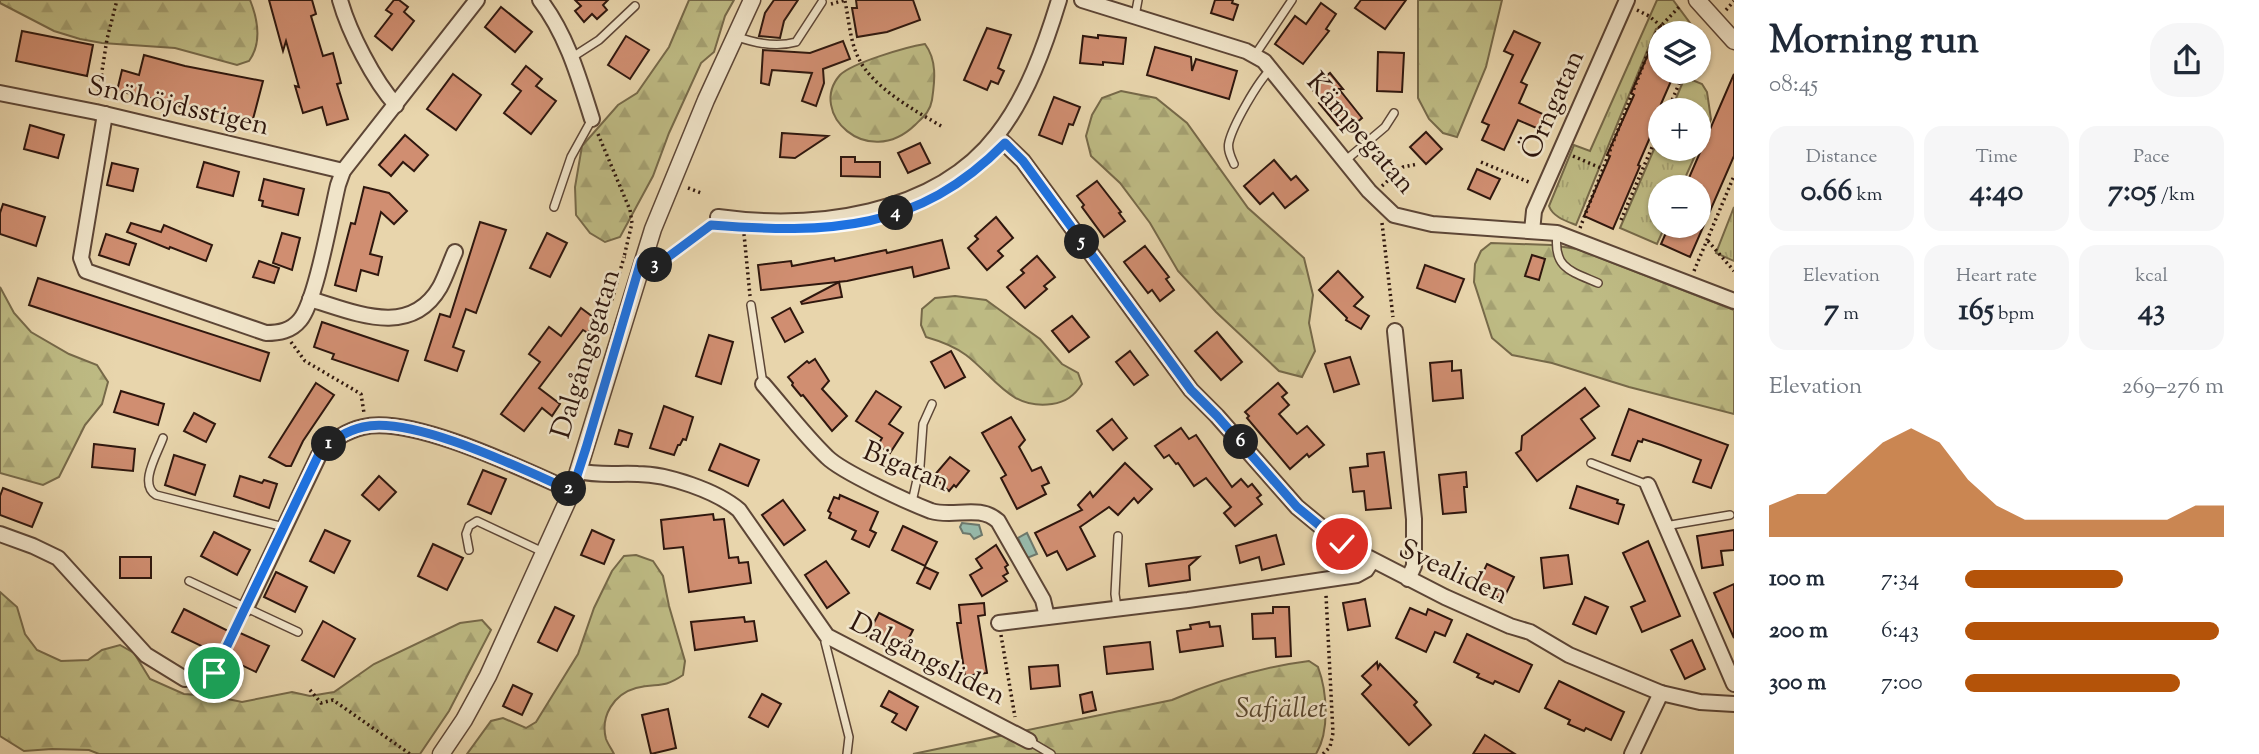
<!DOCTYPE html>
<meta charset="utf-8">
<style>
:root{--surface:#fff;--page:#f6f6f7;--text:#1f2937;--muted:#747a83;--accent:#b45309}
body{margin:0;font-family:"Sorts Mill Goudy",serif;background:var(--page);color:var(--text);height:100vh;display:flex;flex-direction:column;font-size:26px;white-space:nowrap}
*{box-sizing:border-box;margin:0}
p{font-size:23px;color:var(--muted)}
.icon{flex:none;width:38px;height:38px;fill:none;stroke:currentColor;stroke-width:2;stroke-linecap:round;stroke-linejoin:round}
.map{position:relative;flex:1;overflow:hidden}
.sheet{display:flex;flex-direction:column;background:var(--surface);width:525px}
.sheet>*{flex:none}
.buttons{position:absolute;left:1648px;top:21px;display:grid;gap:14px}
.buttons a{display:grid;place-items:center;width:63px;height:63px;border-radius:50%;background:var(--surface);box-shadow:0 2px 5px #0004;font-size:35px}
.pin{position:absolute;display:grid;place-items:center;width:60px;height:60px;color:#fff;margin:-30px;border:4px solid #fff;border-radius:50%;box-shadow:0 2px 7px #0007}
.km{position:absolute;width:35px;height:35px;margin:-18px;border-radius:50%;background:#222;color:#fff;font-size:19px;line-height:35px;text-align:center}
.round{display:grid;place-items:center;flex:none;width:74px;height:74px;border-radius:28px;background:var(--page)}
.overview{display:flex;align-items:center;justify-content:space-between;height:119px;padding:0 35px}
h1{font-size:38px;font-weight:700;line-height:52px}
.stats{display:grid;grid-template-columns:repeat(3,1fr);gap:10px;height:119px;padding:7px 35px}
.stats div{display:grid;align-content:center;border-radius:18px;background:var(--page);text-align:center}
.stats b{font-size:30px;font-weight:700}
.stats small{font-size:19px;font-weight:400}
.stats p{font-size:19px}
.chart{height:196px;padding:14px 35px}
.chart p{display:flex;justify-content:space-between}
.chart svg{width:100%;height:126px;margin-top:7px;fill:var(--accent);opacity:.7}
ul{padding:0 35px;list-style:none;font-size:23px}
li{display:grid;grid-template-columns:112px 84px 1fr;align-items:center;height:52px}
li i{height:18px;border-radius:9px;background:var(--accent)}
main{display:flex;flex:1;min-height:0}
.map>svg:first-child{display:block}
.grass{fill:url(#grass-tufts);stroke:#766949;stroke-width:2}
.forest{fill:url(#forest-firs);stroke:#766949;stroke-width:2}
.water{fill:#97b9aa;stroke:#6d786c;stroke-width:2}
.building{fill:#d08e71;stroke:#2f170e;stroke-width:2}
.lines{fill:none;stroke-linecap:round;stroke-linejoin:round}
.service-casing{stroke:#5d4636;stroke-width:10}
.minor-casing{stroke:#5d4636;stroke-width:18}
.tertiary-casing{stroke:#5d4636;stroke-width:19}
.path{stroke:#2f170e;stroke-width:3.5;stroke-dasharray:2 3.5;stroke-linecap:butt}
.service{stroke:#f0e4c9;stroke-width:7}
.minor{stroke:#f0e4c9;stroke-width:14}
.tertiary{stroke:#f0e4c9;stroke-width:16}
.route-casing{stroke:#fff;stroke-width:14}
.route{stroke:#1a73e8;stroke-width:9}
.labels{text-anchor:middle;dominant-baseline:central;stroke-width:5;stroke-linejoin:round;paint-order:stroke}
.street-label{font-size:28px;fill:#2f170e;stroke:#f0e4c9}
.park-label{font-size:28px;font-style:italic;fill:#5a4831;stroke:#f0e4c9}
</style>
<main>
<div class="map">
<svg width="1734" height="754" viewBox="0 0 1734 754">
<defs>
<pattern id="grass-tufts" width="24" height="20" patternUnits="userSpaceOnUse" patternTransform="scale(1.75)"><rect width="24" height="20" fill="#bebb84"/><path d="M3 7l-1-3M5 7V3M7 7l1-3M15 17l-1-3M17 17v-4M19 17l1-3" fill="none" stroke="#a4a071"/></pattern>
<pattern id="forest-firs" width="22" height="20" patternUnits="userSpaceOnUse" patternTransform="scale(1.75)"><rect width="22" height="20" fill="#bebb84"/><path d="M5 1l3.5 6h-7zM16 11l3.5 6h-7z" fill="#a4a071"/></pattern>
</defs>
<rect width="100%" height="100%" fill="#e8d5ac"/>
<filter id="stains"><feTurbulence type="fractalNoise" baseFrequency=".00286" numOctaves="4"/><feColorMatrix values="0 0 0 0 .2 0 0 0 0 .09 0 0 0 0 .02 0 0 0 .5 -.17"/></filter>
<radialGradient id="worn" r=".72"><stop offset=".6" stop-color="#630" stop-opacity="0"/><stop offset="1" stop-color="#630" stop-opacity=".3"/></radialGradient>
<!-- grass -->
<g class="grass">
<path d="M1657 0H1673L1693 27 1695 33C1681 33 1669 24 1656 29L1576 225C1566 221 1553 217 1549 206L1574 145 1590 151Z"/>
<path d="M1685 77 1702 84 1707 92 1711 119 1699 146V110H1671Z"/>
<path d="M1661 133V149H1698L1681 187H1661V226H1665L1657 244 1620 228Z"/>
<path d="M1734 207V261L1716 253Z"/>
</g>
<!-- forest -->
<g class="forest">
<path d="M0 0H250C258 20 262 43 249 61L237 65 175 48 102 43 80 39 54 31 0 3Z"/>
<path d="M689 0H734L725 16 714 52 701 63 669 133 653 176 620 237 605 242 590 233 576 215 575 187 582 146 618 105 637 93 669 47Z"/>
<path d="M1418 0H1502L1486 67 1457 137 1443 133 1429 119 1418 98Z"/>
<path d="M925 44C937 60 935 80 932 100 930 112 923 117 915 125 867 171 807 112 840 75 852 63 906 47 925 44Z"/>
<path d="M1121 91 1156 98 1187 123 1248 208 1304 258 1313 295 1309 323 1315 351 1302 377 1279 371 1216 312 1178 271 1150 223 1120 183 1091 156 1086 136 1092 115 1102 98Z"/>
<path d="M1491 243 1551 245 1577 249 1734 310V414L1629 387 1552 363 1512 355 1492 338 1474 282 1475 264 1481 251Z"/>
<path d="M0 287 14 313 31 332 69 354 97 365 108 382 102 404 85 425 59 477 43 485 0 473Z"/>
<path d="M955 296 986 300 1040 339 1062 364 1078 373 1082 384C1074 396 1066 402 1052 404 1010 410 995 377 966 355 954 346 940 341 926 337L921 325 922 309 935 298Z"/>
<path d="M636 555 653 561 663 576 669 606 685 661 683 675C661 690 658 682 636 688 614 694 600 716 606 739 608 744 612 750 614 754H467L491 721 503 718 526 728 536 722 578 654 594 608 612 571 624 556Z"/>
<path d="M0 592 17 607 25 634 37 650 61 661 88 660 102 650 120 645 134 653 150 679 184 694 213 696 242 702 292 692 310 696 334 692 374 664 460 623 482 620 491 630 449 711 420 754H99L89 750 52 749 24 751 0 736Z"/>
<path d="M1309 661 1318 667C1327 691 1330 731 1316 754H913L1172 700C1216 681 1261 667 1309 661Z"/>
</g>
<!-- water -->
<g class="water">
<path d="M962 523 979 525 982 535 974 539 970 534 963 533 960 527Z"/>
<path d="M1027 533 1037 554 1027 558 1018 538Z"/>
</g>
<!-- building -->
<g class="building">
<path d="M269 0H312L316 14 311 16 323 56 333 53 341 83 337 84 348 119 327 125 322 107 303 113 295 86 299 87 286 41 283 51Z"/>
<path d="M394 0H399L408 7 404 12 414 21 392 50 375 36 392 14 386 10Z"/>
<path d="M575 0H608L603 5 607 10 597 19 592 14 584 22 575 11 581 6Z"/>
<path d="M774 0H798L784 21 780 38 759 36 765 13Z"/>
<path d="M856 0H913L920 20 887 32 857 37 852 8H857Z"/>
<path d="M1215 0H1233L1232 3 1238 5 1233 20 1211 13Z"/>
<path d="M1361 0H1406L1385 29 1355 8Z"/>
<path d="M1321 3 1336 14 1326 29 1329 31 1303 64 1275 44 1295 16 1306 24Z"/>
<path d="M501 7 532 32 515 52 485 27Z"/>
<path d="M1661 25V72H1675L1661 104 1664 105 1638 165 1640 166 1613 229 1584 216 1610 156 1607 155 1634 95 1631 93Z"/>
<path d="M987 28 1011 35 998 68 1004 71 998 84 991 81 987 90 964 80Z"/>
<path d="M22 31 93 45 87 76 16 61Z"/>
<path d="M1514 31 1540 43 1521 82 1527 85 1519 103 1547 116 1541 130 1518 120 1504 150 1482 140 1489 125 1482 122 1513 55 1504 51Z"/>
<path d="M1098 35 1126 38 1123 64 1103 62V65L1080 63 1083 36 1098 38Z"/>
<path d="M626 36 649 50 630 79 608 65Z"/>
<path d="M843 41 850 59 823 69 824 83 816 106 802 101 812 73 772 70 769 85 761 83 763 50 810 53Z"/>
<path d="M1155 47 1191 57 1192 71 1196 59 1237 71 1229 99 1147 75Z"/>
<path d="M1378 52 1404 53 1402 92 1377 91Z"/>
<path d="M144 55 185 66 263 81 253 119 208 110 207 113 178 106 179 104 117 91 122 70 139 75Z"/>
<path d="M526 66 542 79 536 86 556 101 531 134 504 113 521 91 512 84Z"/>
<path d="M1330 73 1343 89H1339L1362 118 1344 133 1319 103 1322 101 1311 88Z"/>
<path d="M453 74 481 95 456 130 427 109Z"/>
<path d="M1734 74V156L1690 257 1661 244 1669 226H1699V187H1685Z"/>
<path d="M1054 97 1080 107 1073 125 1069 124 1062 144 1039 135Z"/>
<path d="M30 125 64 135 58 158 24 149Z"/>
<path d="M1426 132 1442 149 1426 164 1410 147Z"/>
<path d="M782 133 828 136 795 158 780 157Z"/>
<path d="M405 135 428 155 414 171 403 162 391 176 379 165Z"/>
<path d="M920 143 930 163 908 173 898 153Z"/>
<path d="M841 157H855V162H880V177L841 176Z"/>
<path d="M1274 160 1291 180 1296 176 1308 190 1285 208 1273 193 1260 204 1244 186Z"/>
<path d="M204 162 239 172 233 196 197 187Z"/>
<path d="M112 163 138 169 133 191 107 185Z"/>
<path d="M1477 169 1500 179 1490 199 1468 189Z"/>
<path d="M264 179 304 189 298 215 262 206 263 201 259 200Z"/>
<path d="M1097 181 1121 212 1119 213 1125 221 1104 237 1082 207 1084 205 1077 196Z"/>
<path d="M364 187 389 193 407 211 394 224 381 212 370 254 382 257 378 275 361 270 356 291 335 285 351 223 355 224Z"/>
<path d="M3 204 45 217 36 246 0 234V213Z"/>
<path d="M996 217 1013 238 998 251 1003 256 987 270 968 248 978 239 975 236Z"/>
<path d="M480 222 506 230 476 313 466 309 453 347 464 351 457 371 425 360 440 314 450 317Z"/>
<path d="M131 223 161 232 164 225 212 245 206 261 170 247 169 249 127 232Z"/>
<path d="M282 233 300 238 292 270 273 263Z"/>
<path d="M547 233 567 243 550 277 530 268Z"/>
<path d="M106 234 136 244 129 265 99 255Z"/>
<path d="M942 240 949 268 914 277 912 267 847 281 761 290 758 265 791 261 792 266 834 258 835 261 886 250 887 253Z"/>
<path d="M1145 246 1169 277 1166 279 1174 290 1160 301 1152 290 1148 293 1124 262Z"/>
<path d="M1532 255 1545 259 1539 280 1525 276Z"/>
<path d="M1037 256 1055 277 1044 286 1047 289 1025 308 1007 287 1024 273 1021 270Z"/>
<path d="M259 261 279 268 274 283 253 277Z"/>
<path d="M1425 265 1464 279 1455 302 1417 288Z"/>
<path d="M1338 271 1363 297 1354 306 1369 316 1361 329 1346 320 1347 318 1319 290Z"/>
<path d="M38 278 269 353 260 381 29 305Z"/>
<path d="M839 282 842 297 802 304 801 302Z"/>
<path d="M581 308 597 320 588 333 583 330 539 388 560 404 552 416 542 408 524 431 501 414 540 362 529 354 549 327 561 336Z"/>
<path d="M790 308 803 332 785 342 772 318Z"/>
<path d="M1072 316 1089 337 1069 352 1052 331Z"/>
<path d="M322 322 408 351 398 381 332 359 334 354 314 347Z"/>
<path d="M1217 332 1242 362 1221 380 1195 351Z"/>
<path d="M709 335 733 342 721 384 696 376Z"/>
<path d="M951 351 965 377 945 388 931 362Z"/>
<path d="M1130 351 1148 375 1134 385 1116 362Z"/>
<path d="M1350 357 1359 384 1334 392 1325 364Z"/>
<path d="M815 359 829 381 822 389 847 416 832 431 803 395 801 396 792 385 793 383 788 377 807 361 809 363Z"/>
<path d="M1452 361V371L1461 370 1463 398 1433 401 1430 363Z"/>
<path d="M316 383 334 395 303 441 291 466H286L269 457Z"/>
<path d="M1278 383 1287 393 1282 397 1289 405 1279 414 1297 434 1307 426 1324 445 1309 457 1307 454 1290 469 1247 418 1249 416 1245 412Z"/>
<path d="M1585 388 1599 406 1581 419 1595 438 1537 481 1516 453 1521 450 1522 436Z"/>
<path d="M121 391 164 404 158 425 114 412Z"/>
<path d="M876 391 901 407 889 424 903 433 890 453 878 445 882 438 856 421Z"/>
<path d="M664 406 693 417 686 440 683 439 680 445H678L674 455 650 448Z"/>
<path d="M1629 409 1728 445 1711 488 1693 482 1701 460 1661 445 1643 439 1642 442 1638 441 1630 461 1612 455Z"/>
<path d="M194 413 215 424 206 442 184 431Z"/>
<path d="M1011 417 1025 440 1019 447 1032 471 1041 467 1049 483 1042 486 1046 494 1017 509 1001 478 1006 475 982 433Z"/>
<path d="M1112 419 1127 438 1113 450 1097 431Z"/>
<path d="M1181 428 1189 439 1196 435 1232 487 1241 479 1248 487 1252 484 1261 495 1257 498 1262 504 1235 526 1224 513 1231 507 1206 478 1194 486 1178 463 1176 464 1169 455 1164 458 1155 446Z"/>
<path d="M619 430 632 434 628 447 615 444Z"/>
<path d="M94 444 135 449 133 471 92 467Z"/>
<path d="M720 444 759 460 748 486 709 470Z"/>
<path d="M1384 452 1391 508 1366 510 1364 491 1353 492 1350 468 1368 466 1367 454Z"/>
<path d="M174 455 205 465 195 495 165 485Z"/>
<path d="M950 457 969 471 956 487 954 485 949 491 933 477Z"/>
<path d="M1125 463 1152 489 1138 503 1134 498 1118 515 1109 507 1080 527 1095 556 1067 570 1057 551 1047 556 1035 533 1082 510 1078 505 1090 492 1093 497Z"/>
<path d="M483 470 506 479 491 514 468 504Z"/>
<path d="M1466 472 1467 487H1464L1466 512 1443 514 1439 475Z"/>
<path d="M240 476 262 483 264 480 277 484 269 508 234 496Z"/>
<path d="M379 476 396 492 379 510 362 495Z"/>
<path d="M1577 486 1618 500 1617 503 1624 505 1618 524 1570 508Z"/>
<path d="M3 488 42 503 32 527 0 515V496Z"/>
<path d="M840 495 878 512 870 530 876 533 869 547 852 539 856 531 829 518 831 513 828 511 834 497 839 499Z"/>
<path d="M783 500 805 530 784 545 762 515Z"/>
<path d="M713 514 714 520 724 519 729 558 738 557 739 563 748 562 751 583 689 592 683 547 664 549 661 520Z"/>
<path d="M903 526 937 542 925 566 892 550Z"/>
<path d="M325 530 350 541 334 573 310 561Z"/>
<path d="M592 530 614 540 604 564 581 555Z"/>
<path d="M1734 530V550L1721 551 1723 565 1702 568 1697 536Z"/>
<path d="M214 532 250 550 237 575 201 556Z"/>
<path d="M1276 535 1284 564 1262 570 1259 557 1240 563 1236 546Z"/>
<path d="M1648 541 1680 616 1642 632 1631 607 1645 601 1623 553Z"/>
<path d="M433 544 463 558 447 590 418 576Z"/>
<path d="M996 545 1008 565 1005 567 1008 573 1003 576 1007 581 982 596 970 575 982 568 976 559Z"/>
<path d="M1568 555 1572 584 1544 588 1541 558Z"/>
<rect x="120" y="557" width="31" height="21"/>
<path d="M1199 557 1189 566 1190 580 1149 586 1146 564Z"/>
<path d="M826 561 849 593 827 608 805 575Z"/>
<path d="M1487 564 1514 577 1503 600 1476 587Z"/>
<path d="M925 567 938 573 930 589 917 583Z"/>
<path d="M276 572 307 587 295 612 264 597Z"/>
<path d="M1734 584V638L1714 593Z"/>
<path d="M1585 597 1608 607 1596 634 1573 624Z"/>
<path d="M1365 599 1370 626 1348 630 1343 603Z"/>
<path d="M984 603 985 615 978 616 987 673 965 676 957 623H961L959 605Z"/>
<path d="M555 607 574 616 557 651 538 642Z"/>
<path d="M1273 607H1289L1291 656 1276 657 1275 638 1253 639 1252 614 1273 613Z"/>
<path d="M1410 608 1426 615 1428 609 1452 620 1445 636 1435 632 1426 652 1396 638Z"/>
<path d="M184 609 236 635 238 632 269 646 256 672 172 632Z"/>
<path d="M879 613 913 630 901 653 867 636Z"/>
<path d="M744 617 745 622 754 621 757 641 695 650 691 622Z"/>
<path d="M323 621 355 639 334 677 302 660Z"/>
<path d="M1209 622 1210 627 1220 626 1223 646 1180 652 1177 631 1191 629 1190 625Z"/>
<path d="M1467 634 1532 665 1519 692 1495 681 1493 684 1477 677 1479 674 1454 662Z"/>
<path d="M1692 640 1705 669 1685 679 1671 650Z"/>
<path d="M1150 642 1153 669 1107 674 1104 647Z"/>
<path d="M1377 662 1378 668 1380 664 1417 702 1414 705 1431 725 1409 745 1362 694 1371 685 1362 676Z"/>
<path d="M1058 665 1060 686 1031 689 1029 667Z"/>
<path d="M1559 681 1624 712 1611 740 1586 728 1584 731 1568 724 1570 720 1545 708Z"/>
<path d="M513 685 532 694 522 715 503 706Z"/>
<path d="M889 691 918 707 906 730 892 722 897 714 881 706Z"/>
<path d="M1092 692 1096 710 1083 713 1080 695Z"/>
<path d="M762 694 781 704 768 727 749 717Z"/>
<path d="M668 709 676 748 651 754 642 715Z"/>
<path d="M1485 735 1515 754H1473Z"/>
</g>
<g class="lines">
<!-- service casing -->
<g class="service-casing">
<g id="service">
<path d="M1135 16 1138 0"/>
<path d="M735 36C754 43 775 48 796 42L822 2"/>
<path d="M1255 55 1292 0"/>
<path d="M571 58 599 40 635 6"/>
<path d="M1346 160 1385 127 1394 113"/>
<path d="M1234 164C1231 157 1227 150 1229 142 1233 125 1258 81 1271 69"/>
<path d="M554 207 571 157 592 119"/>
<path d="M1557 234C1553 268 1570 271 1598 283"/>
<path d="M751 305 763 384"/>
<path d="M163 438C158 453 138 484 156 495L284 527"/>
<path d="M1591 463 1648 485"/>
<path d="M912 502 920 466 923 424 932 404"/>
<path d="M1665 526 1730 515"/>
<path d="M469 550 466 534 469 526 477 521 543 552"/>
<path d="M189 581 298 632"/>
<path d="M1117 608 1115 594 1118 536"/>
<path d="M827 636 825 642 849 737 847 754"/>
<path d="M1029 741 1051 754"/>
</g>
</g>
<!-- minor casing -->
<g class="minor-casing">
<g id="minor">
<path d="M340 0C349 32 374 81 396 105"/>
<path d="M540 0C567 35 579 78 592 119"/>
<path d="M1082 0 1246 51 1264 61 1369 191 1394 215 1432 224 1557 233 1734 301"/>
<path d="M0 93 96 112 343 171"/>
<path d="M105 114 81 258 86 271 266 333C279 333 291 331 300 320 316 301 331 214 338 185L343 171 477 0"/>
<path d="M997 136 1023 161 1191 390 1217 416 1297 507 1342 544 1445 597 1510 626 1530 632 1569 655 1661 693 1700 702 1734 704"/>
<path d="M718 217C813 230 935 216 997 135 1027 97 1045 46 1059 0"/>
<path d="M1532 231 1534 211 1627 0"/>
<path d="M310 299C354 312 410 339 440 287 446 276 450 263 455 252"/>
<path d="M1395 331 1414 519V566L1408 579"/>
<path d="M763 384C784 408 804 435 827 457 842 472 910 503 931 511 954 518 979 504 998 521L1043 600 1047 617"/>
<path d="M578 471C599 476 617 473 638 474 667 474 717 491 739 510L827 636 1029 741"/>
<path d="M1648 485 1734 684"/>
<path d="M0 534 33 546 58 558 146 655 185 679"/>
<path d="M246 608 319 455C331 441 345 431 363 427 413 415 524 470 572 491"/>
<path d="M999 623 1188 600 1357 575 1366 570 1372 561"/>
<path d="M1632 754 1661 693"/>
</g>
</g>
<!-- tertiary casing -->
<g class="tertiary-casing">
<g id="tertiary">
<path d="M1697 0 1734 41"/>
<path d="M441 754 464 720 488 676 572 491 653 229 706 100 752 0"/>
</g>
</g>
<!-- path -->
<g class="path">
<path d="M845 1C849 20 850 42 859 59 872 87 917 112 943 127"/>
<path d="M831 4 845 0"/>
<path d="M1637 10 1649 16 1661 26"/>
<path d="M1726 10 1734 1"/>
<path d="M1699 39 1704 35"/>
<path d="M98 97 107 39 117 0"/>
<path d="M1668 110 1684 72"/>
<path d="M598 134 630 210 632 223 624 257H626"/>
<path d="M1573 156 1603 169"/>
<path d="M1481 162 1531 183"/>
<path d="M1382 186 1403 167 1418 164"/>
<path d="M688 188 701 193"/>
<path d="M1621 220 1661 126"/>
<path d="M1382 223 1393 317"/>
<path d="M1580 228 1647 55 1658 29 1680 6"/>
<path d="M744 234 750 296"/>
<path d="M1708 241 1734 271"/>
<path d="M660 263 707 228"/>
<path d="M1694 271 1734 176"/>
<path d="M612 300 624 257"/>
<path d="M291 342 305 361 361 394 364 413"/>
<path d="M1001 635 1015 717"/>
<path d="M198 681 208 680 214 673 240 619"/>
<path d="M310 690 321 703 333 700 410 754"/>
<path d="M1323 754 1330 747 1333 733 1326 595"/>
</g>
<!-- service -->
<use href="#service" class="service"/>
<!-- minor -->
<use href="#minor" class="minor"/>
<!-- tertiary -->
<use href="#tertiary" class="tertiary"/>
</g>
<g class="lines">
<!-- route casing -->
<g class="route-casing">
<path id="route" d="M214 673 319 454C331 441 345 431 363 427 413 415 524 470 572 491L586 448 641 261 656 266 711 225C828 234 918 232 1005 143L1023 161 1191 390 1217 416 1297 507 1342 544"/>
</g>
<!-- route -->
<use href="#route" class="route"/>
</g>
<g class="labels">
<!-- street labels -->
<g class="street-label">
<text transform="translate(1554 105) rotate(-66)">Örngatan</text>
<text transform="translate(178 107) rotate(13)">Snöhöjdsstigen</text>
<text transform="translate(1360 134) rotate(49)">Kämpegatan</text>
<text transform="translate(587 354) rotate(-73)">Dalgångsgatan</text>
<text transform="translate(906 468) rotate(22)">Bigatan</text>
<text transform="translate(1453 573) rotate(25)">Svealiden</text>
<text transform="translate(927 660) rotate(27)">Dalgångsliden</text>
</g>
<!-- park labels -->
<g class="park-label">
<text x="1281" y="710">Safjället</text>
</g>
</g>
<rect width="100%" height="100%" filter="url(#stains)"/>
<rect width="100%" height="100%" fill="url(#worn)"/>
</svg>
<div class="buttons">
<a><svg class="icon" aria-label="layers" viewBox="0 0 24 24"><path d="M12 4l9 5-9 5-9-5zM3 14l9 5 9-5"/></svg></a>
<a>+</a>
<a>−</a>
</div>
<div class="pin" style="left:214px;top:673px;background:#1e9e55"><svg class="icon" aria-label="arrive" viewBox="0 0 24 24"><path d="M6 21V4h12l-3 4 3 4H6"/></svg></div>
<div class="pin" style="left:1342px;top:544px;background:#d93025"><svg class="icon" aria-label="check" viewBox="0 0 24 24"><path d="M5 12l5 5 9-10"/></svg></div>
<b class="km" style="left:329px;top:444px">1</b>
<b class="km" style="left:569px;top:489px">2</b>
<b class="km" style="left:655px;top:265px">3</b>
<b class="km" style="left:896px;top:213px">4</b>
<b class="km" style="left:1082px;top:242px">5</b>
<b class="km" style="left:1241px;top:442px">6</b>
</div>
<section class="sheet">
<div class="overview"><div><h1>Morning run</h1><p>08:45</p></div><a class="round"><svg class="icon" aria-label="share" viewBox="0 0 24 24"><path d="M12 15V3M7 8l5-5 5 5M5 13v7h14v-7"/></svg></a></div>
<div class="stats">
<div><p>Distance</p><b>0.66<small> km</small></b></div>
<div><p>Time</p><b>4:40</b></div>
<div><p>Pace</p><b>7:05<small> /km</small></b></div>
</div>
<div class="stats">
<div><p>Elevation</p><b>7<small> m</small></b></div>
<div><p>Heart rate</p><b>165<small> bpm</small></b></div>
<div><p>kcal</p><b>43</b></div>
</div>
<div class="chart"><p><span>Elevation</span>269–276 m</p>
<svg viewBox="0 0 160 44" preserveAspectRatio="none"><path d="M0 44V33L10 29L20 29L30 20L40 11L50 6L60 11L70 24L80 33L90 38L100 38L110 38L120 38L130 38L140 38L150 33L160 33V44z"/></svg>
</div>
<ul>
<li><b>100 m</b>7:34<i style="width:61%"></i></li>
<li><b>200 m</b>6:43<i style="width:98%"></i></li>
<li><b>300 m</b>7:00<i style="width:83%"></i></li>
</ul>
</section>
</main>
